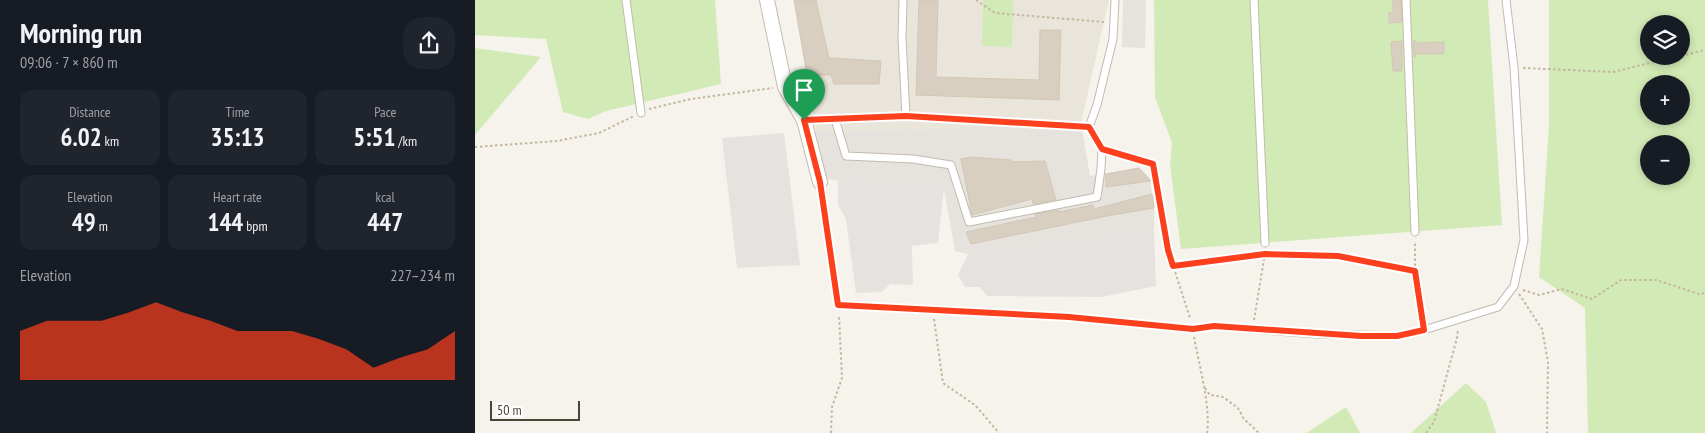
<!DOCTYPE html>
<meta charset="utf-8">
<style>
:root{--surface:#171b24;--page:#20242c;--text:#f1f3f6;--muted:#9ea1a6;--accent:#fc3f1d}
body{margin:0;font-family:"PT Sans Narrow",sans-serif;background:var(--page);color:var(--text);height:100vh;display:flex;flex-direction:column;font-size:19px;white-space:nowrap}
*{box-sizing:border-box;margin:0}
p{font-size:16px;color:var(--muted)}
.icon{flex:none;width:28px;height:28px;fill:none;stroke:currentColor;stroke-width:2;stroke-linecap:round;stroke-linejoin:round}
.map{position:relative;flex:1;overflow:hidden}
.sheet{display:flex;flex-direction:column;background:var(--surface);width:475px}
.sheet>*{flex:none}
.tools{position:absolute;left:1165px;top:15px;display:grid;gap:10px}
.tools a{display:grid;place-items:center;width:50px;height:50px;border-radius:50%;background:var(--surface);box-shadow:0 2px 8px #0003;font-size:25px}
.scale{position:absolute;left:15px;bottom:12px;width:90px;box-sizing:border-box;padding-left:5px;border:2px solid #4b4439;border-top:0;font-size:14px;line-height:18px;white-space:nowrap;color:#4b4439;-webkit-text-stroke:4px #fff;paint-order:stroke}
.pin{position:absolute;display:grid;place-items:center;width:42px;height:42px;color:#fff;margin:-51px -21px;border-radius:50% 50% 50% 0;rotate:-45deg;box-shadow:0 0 5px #0007}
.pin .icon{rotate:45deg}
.round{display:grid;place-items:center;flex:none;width:52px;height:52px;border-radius:20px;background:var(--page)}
.head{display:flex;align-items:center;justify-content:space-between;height:85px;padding:0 20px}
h1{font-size:28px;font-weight:800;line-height:38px}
.metrics{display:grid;grid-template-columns:repeat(3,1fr);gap:8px;height:85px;padding:5px 20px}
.metrics div{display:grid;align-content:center;border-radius:12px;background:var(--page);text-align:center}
.metrics b{font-size:25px;font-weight:800}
.metrics small{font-size:14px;font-weight:400}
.metrics p{font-size:14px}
.chart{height:140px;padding:10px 20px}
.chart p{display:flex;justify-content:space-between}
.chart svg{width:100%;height:90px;margin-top:5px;fill:var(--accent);opacity:.7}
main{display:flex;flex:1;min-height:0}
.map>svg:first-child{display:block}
.residential{fill:#eae5da}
.industrial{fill:#e6e2dd}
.green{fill:#d2eab5;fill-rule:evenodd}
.parking{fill:#e5e3e0}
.building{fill:#d8cfc1;stroke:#d3c7b4}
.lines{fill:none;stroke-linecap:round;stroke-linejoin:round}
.lane-casing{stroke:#c2bbae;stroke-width:9}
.street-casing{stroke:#c2bbae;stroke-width:16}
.path{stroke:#c4b79f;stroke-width:2;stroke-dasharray:2.5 2.5;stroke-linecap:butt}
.lane{stroke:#fff;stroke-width:7}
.street{stroke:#fff;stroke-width:14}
.route-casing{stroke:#fff;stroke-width:10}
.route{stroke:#fc3f1d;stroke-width:6}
</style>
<main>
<section class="sheet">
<div class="head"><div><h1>Morning run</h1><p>09:06 · 7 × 860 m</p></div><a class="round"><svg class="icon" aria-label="share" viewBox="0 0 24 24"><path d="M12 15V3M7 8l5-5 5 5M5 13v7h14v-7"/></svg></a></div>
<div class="metrics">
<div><p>Distance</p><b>6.02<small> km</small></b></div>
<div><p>Time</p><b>35:13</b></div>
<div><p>Pace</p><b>5:51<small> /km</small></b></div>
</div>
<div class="metrics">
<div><p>Elevation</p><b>49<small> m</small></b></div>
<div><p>Heart rate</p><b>144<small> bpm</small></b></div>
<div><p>kcal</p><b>447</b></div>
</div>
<div class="chart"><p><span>Elevation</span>227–234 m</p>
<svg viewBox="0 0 160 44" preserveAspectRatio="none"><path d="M0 44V20L10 15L20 15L30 15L40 11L50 6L60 11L70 15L80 20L90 20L100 20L110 24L120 29L130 38L140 33L150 29L160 20V44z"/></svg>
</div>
</section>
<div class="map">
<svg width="1230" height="433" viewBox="0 0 1230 433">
<rect width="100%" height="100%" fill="#f6f3ec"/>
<!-- residential -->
<path class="residential" d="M320 0H634L606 123 341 132Z"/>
<!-- industrial -->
<g class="industrial">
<path d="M648 0H671L670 48 647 47Z"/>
<path d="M606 123 615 176 664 168 675 179 679 208V233L493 254 480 251 469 189 349 179 341 132Z"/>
</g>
<!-- green -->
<g class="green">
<path d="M0 0H240L246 84 131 111 113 119 88 112 71 39 0 35Z"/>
<path d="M508 0H538L537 47 507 46Z"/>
<path d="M679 0H1013L1027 225 706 249 695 165 697 143 680 97Z"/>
<path d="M1074 0H1230V433H1113L1110 308 1064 277 1074 125ZM1174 24H1206V56H1174ZM1174 84H1206V116H1174ZM1174 144H1206V176H1174Z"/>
<path d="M0 48 66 57 0 135Z"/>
<path d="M991 383 1011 402 1021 433H936Z"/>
<path d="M871 407 885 433H831L833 432Z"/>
</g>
<!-- parking -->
<g class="parking">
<path d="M309 133 325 265 262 268 247 138Z"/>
<path d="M363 180 469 189 463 243 437 246 438 285 415 284 407 292 381 293 371 219 363 205Z"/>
<path d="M679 233 681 286 626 297 512 296 505 287H490L483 275 493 254Z"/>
</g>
<!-- building -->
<g class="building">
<path d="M319 0H341L354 58 406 61 404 84H359L356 75H332Z"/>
<path d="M444 0H463L461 77 564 80 565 30H586L584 100 441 95Z"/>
<path d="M918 0H926L927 22 914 23V13L918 12Z"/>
<path d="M927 41V71H918L916 42Z"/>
<path d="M938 41H941V43L969 42V54H941V57H939Z"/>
<path d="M496 157 536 160V162L570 161 581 200 558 204 557 199 497 215 486 159Z"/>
<path d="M664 168 676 181 631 187V174Z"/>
<path d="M677 194 679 208 632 216 496 244 491 232 561 217 560 214 584 210V212L618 205 619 209Z"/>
</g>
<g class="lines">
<!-- lane casing -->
<g class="lane-casing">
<g id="lane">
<path d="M151 0 166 113"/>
<path d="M428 0 427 38 431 116"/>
<path d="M779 0 790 243"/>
<path d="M931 0 940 232"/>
<path d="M360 119 371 156 438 159 476 165 494 222 622 197 626 169 627 149 614 127"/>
<path d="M329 120 431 116 614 127 622 105 638 39 640 0"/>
<path d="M345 182 363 305 593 317 718 329 739 326 841 334 922 336 949 330 1023 307 1039 286 1049 240 1039 67 1031 0"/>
</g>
</g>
<!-- street casing -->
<g class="street-casing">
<path id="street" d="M292 0 310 87 329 120 345 182"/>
</g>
<!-- path -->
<g class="path">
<path d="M501 0 520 13 629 22"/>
<path d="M1206 56 1230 50"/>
<path d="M1048 68 1138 72 1204 56"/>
<path d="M174 109 216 99 298 88"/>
<path d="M0 147 82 141 124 133 159 116"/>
<path d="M636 152 679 164 693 250 715 318"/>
<path d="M698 266 790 254 863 256 940 271 948 322"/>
<path d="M940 271V241"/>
<path d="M1048 290 1064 295 1087 289 1117 299 1146 280H1181L1224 294 1230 293"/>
<path d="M1044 294 1067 329 1073 362 1072 433"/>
<path d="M459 319 468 383 500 405 524 433"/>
<path d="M779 320 790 253"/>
<path d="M719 337C724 364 736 408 732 433"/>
<path d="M730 388 735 395 748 397 763 408 769 419 784 433"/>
<path d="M356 433 357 407 367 378 364 315"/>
<path d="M951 433 959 422 982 338 983 329"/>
</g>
<!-- lane -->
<use href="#lane" class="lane"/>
<!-- street -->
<use href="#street" class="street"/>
</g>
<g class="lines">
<!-- route casing -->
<g class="route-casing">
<path id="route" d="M431 116 614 127 627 149 678 164 693 250 698 266 790 254 863 256 940 271 949 330 922 336H886L739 326 718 329 594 317 363 305 345 182 329 120Z"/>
</g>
<!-- route -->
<use href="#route" class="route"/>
</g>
</svg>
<div class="tools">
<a><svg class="icon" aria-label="layers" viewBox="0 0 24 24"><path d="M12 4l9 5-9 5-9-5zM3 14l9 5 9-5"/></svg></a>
<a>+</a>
<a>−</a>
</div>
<div class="scale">50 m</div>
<div class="pin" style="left:329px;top:120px;background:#1e9e55"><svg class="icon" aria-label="arrive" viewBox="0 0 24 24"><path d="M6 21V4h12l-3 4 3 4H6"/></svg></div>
</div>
</main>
